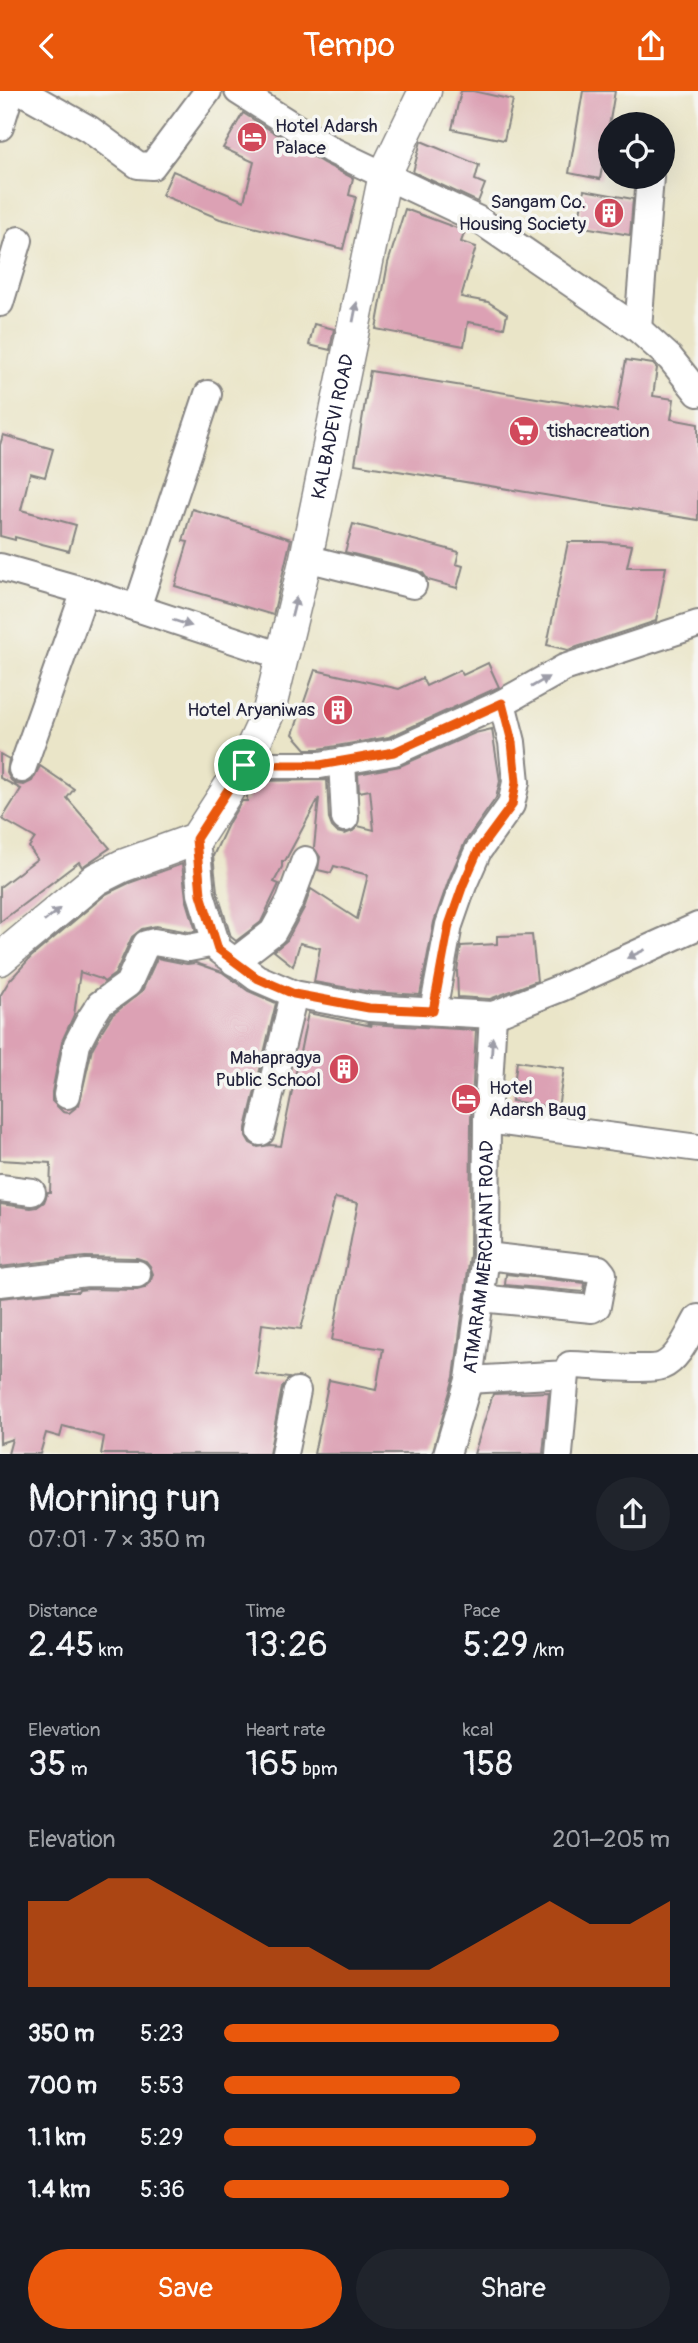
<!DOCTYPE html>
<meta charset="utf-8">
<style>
:root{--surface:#171b24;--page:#20242c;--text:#f1f3f6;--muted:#9ea1a6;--accent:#ea580c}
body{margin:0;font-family:Pangolin,sans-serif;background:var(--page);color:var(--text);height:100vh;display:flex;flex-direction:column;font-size:26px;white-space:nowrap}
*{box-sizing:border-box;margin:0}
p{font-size:23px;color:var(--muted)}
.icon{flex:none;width:38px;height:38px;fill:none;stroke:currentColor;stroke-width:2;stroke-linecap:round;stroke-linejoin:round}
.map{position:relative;height:1363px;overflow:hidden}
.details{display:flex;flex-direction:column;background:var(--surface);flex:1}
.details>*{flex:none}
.controls{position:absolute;left:598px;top:21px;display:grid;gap:14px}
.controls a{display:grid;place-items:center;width:77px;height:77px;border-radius:50%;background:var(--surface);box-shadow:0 7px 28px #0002;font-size:35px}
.pin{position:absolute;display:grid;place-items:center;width:60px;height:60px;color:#fff;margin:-30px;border:4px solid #fff;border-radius:50%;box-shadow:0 2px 7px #0007}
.round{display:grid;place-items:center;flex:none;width:74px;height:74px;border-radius:37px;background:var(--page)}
.headline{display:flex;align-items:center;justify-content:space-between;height:119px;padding:0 28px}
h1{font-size:38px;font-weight:600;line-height:52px}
.stats{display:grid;grid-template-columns:repeat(3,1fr);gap:10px;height:119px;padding:7px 28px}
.stats div{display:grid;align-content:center}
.stats b{font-size:35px;font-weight:600}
.stats small{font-size:19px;font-weight:400}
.stats p{font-size:19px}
.chart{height:196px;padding:14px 28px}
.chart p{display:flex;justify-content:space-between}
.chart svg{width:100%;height:126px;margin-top:7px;fill:var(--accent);opacity:.7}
.action{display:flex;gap:14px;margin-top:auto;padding:14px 28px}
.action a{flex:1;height:80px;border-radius:42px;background:var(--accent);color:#fff;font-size:28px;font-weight:600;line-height:80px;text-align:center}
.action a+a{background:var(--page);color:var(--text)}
ul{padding:0 28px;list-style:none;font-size:23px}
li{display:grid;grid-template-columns:112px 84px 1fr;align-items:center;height:52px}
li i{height:18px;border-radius:9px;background:var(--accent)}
header{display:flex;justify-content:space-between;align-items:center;height:91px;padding:0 28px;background:var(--accent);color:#fff;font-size:32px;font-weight:600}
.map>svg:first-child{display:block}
.building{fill:#dca1b4}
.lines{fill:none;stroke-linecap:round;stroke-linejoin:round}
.minor-casing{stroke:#868482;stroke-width:30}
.major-casing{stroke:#868482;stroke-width:35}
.minor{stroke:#fff;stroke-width:26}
.major{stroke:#fff;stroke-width:32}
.oneway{fill:#9c9ca7}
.route-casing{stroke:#fff;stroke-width:14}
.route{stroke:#ea580c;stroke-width:9}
.labels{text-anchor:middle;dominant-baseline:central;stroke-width:7;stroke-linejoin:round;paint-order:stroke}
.poi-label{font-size:19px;fill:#22223b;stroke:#f6f6f2;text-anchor:start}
.street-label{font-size:19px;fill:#22223b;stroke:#f6f6f2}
</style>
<header><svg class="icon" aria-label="back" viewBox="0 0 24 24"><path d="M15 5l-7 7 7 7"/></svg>Tempo<svg class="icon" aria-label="share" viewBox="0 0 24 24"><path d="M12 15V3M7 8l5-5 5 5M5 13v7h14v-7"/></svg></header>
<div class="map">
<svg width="698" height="1363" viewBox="0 0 698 1363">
<rect width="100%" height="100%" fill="#f6f6f2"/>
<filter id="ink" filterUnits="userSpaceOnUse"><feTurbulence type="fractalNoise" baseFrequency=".0143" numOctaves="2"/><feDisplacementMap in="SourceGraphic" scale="14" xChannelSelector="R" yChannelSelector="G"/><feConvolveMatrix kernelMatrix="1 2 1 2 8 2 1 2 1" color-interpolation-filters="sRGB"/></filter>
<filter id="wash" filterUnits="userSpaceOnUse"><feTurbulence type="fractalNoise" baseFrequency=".00686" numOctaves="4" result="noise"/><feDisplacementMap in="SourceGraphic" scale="28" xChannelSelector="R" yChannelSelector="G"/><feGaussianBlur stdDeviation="1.57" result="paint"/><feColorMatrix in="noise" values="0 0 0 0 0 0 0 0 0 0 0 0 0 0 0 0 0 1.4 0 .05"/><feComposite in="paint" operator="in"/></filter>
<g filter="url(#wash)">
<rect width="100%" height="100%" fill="#eae5c8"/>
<g id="blocks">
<!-- building -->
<g class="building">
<path d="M461 0H473L513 9 504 49 452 38Z"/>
<path d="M583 0H615L600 88 569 82Z"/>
<path d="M243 22 323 72 353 87 349 104 356 106 343 158 220 128 162 104 173 80 244 110 254 71 223 57Z"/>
<path d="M421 50 479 74 475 89 485 93 478 111 413 81Z"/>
<path d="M584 99 633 108 630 144 578 135Z"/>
<path d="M405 118 465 140 461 151 476 156 461 206 488 211 507 223 504 237 468 231 464 255 376 238 388 172Z"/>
<path d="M314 233 334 238 330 259 309 254Z"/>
<path d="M626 269 653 273 657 277 653 305 674 308 671 328 698 333V429L355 373 370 280 617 320Z"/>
<path d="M3 344 53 358 45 386 30 382 21 419 76 434 69 460 15 446V449L0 445V354Z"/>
<path d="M192 418 291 448 273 524 175 495 188 451 183 450Z"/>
<path d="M353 433 459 461 456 473 463 475 457 497 428 489 423 482 417 479 345 461Z"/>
<path d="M568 451H602L632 454 627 476H666L656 530 568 559 547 554Z"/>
<path d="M488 572 499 596 389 646 319 658H306L293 643 315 579 399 598 422 587 426 595 460 579 463 584Z"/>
<path d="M492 638 500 690 496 707 465 751 449 788 434 831 420 904 371 901 314 891 320 857 300 852 293 875 274 860 287 849 304 817 311 798 357 828 368 784 334 775 331 782 318 779 320 766 314 757 319 707 285 770H282V776L274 791 279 793 261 831 236 850 231 846 217 800 213 765 229 731 242 710H247V704L256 690 327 689 329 728 332 736 337 741 345 743 353 740 358 735 374 739 370 699 359 701 358 683 400 675 475 642Z"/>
<path d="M0 663 9 668 7 682 11 689 16 693 24 694 32 690 40 675 74 698 67 707 110 757 82 776 79 771 0 831V796L37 768 29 756 35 747 2 728 21 698 0 687Z"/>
<path d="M182 773 186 807 196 840 189 841 156 835 142 838 132 846 115 883 104 891 101 888 80 881 74 924 62 950 52 1001V1010L63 1021 69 1022 79 1014 92 958 103 938 112 924 142 900 157 867 187 873 196 872 222 881 248 900 276 912 246 1037V1045L250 1052 258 1056 270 1054 281 1055 308 922 372 935 369 933 476 939 471 1028 470 1164 454 1286 432 1363H314L329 1289 376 1299 383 1258 332 1249 358 1112 335 1107 301 1238 262 1233 256 1283 289 1287 282 1297 269 1363H101L104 1346 63 1335 60 1346 46 1342 40 1363H8L12 1348 0 1352V1207L58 1201H78L79 1199 88 1198 137 1199 144 1197 150 1192 153 1183 150 1175 146 1170 137 1167 85 1166 0 1176V1113L31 1117 37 1116 44 1111 48 1101H50L51 1072 0 1069V905L9 890 31 866 106 803 129 792Z"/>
<path d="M532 844 537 890 490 908 458 906 457 880 461 855 497 853V845Z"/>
<path d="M517 970 564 977 558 1017 512 1010Z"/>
<path d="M506 1183 585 1192 584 1201 505 1194Z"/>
<path d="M549 1301 543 1363H474L493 1303Z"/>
</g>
</g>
</g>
<g filter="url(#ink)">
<use href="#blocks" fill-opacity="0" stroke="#868482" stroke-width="2"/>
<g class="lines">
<!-- minor casing -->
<g class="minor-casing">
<g id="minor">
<path d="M21 0 89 38 138 74 152 75 208 0"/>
<path d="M238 0 331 59 479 129 638 238 670 267 698 302"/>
<path d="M0 36 10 3 16 0"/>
<path d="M0 212 19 149"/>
<path d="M638 238 650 86"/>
<path d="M306 467 413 494"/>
<path d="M0 476 85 500 282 565"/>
<path d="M137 517 208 303"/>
<path d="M342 670 345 727"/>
<path d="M244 674H320L394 661 502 612 564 577 698 533"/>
<path d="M22 678 85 500"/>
<path d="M196 748 201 803 218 858 257 887 294 903 369 917 493 924 561 897 698 835"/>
<path d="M234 871 273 841 290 810 305 769"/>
<path d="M433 920 449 834 463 794 478 760 511 714 516 691 512 651 502 612"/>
<path d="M67 1004 77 953 89 930 100 913 128 893 146 853 154 851 189 857 215 852"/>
<path d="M487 1029 698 1057"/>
<path d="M261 1041 294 903"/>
<path d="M0 1097 32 1101"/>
<path d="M0 1192 87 1182 137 1183"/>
<path d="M480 1207 592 1218 597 1215 603 1183 599 1178 486 1165"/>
<path d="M469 1289 566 1283 570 1274C588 1274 650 1280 662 1275 679 1268 689 1242 698 1227"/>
<path d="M284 1363 297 1300"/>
<path id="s1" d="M447 1363 469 1289 486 1165 487 1029 493 924"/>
<path d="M559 1363 566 1283"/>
</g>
</g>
<!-- major casing -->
<g class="major-casing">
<g id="major">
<path id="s2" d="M0 868 96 788 122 775 196 748 244 674 269 620 306 467 385 83 425 0"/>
</g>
</g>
<!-- minor -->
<use href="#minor" class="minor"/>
<!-- major -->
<use href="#major" class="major"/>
</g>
<!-- one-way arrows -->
<defs><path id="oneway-solid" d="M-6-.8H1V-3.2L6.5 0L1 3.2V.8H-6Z" transform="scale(1.75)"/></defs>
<g class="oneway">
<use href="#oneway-solid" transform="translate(355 221) rotate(-79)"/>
<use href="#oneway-solid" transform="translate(294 516) rotate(-76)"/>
<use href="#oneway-solid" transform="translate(182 532) rotate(18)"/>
<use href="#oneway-solid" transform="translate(540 591) rotate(-30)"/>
<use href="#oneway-solid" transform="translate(52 824) rotate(-39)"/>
<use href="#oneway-solid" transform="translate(636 863) rotate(155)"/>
<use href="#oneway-solid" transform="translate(492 956) rotate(-87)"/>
</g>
</g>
<g class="lines" filter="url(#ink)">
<!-- route casing -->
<g class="route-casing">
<path id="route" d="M502 612 512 651 516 691 512 714 478 760 463 794 449 834 433 920 369 917 294 903 257 887 218 858 201 803 196 748 244 674H320L394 661Z"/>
</g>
<!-- route -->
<use href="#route" class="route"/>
</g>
<!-- icons -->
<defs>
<g id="hotel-disc" transform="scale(1.575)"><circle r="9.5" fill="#d1495b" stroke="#f6f6f2"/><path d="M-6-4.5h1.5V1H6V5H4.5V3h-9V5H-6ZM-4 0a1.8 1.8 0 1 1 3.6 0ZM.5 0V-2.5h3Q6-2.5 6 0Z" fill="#fff"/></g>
<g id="building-disc" transform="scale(1.575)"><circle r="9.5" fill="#d1495b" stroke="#f6f6f2"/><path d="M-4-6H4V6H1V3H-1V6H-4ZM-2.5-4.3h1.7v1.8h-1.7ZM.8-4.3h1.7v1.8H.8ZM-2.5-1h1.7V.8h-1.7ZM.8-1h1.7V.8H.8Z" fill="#fff"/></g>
<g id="supermarket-disc" transform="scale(1.575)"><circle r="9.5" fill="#d1495b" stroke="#f6f6f2"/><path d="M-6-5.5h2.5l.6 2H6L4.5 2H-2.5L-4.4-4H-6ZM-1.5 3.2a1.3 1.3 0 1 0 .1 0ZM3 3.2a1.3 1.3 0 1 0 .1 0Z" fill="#fff"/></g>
</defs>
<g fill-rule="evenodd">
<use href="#hotel-disc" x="252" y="46"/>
<use href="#building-disc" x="609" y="122"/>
<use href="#supermarket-disc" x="524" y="340"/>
<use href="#building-disc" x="338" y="619"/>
<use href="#building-disc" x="344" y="978"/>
<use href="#hotel-disc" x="466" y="1008"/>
</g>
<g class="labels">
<!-- poi labels -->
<g class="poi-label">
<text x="275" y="35">Hotel Adarsh<tspan x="275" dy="22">Palace</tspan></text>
<text x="586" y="111" text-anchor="end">Sangam Co.<tspan x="586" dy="22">Housing Society</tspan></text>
<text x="547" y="340">tishacreation</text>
<text x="315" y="619" text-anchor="end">Hotel Aryaniwas</text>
<text x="321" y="967" text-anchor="end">Mahapragya<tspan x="321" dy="22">Public School</tspan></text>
<text x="489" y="997">Hotel<tspan x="489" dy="22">Adarsh Baug</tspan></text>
</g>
<!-- street labels -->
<g class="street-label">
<text stroke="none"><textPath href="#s2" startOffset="672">KALBADEVI ROAD</textPath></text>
<text stroke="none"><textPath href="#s1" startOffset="201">ATMARAM MERCHANT ROAD</textPath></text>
</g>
</g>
</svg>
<div class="controls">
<a><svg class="icon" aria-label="locate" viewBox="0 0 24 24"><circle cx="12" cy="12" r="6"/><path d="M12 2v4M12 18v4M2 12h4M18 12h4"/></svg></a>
</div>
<div class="pin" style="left:244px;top:674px;background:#1e9e55"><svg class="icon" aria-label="arrive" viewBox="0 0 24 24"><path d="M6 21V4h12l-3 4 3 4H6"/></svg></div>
</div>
<section class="details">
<div class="headline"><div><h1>Morning run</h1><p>07:01 · 7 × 350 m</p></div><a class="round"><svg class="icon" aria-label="share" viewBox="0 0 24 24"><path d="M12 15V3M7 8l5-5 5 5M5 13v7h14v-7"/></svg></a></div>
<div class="stats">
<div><p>Distance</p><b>2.45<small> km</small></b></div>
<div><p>Time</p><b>13:26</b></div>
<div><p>Pace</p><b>5:29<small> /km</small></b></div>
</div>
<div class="stats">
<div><p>Elevation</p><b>35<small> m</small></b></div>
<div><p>Heart rate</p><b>165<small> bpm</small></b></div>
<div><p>kcal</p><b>158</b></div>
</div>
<div class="chart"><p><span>Elevation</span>201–205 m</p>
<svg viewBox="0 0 160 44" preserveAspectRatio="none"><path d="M0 44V14L10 14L20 6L30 6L40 14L50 22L60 30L70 30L80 38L90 38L100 38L110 30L120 22L130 14L140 22L150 22L160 14V44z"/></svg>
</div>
<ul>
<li><b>350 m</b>5:23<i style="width:75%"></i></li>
<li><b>700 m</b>5:53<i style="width:53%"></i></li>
<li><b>1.1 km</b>5:29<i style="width:70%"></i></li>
<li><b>1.4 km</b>5:36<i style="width:64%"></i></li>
</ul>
<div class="action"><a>Save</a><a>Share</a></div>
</section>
